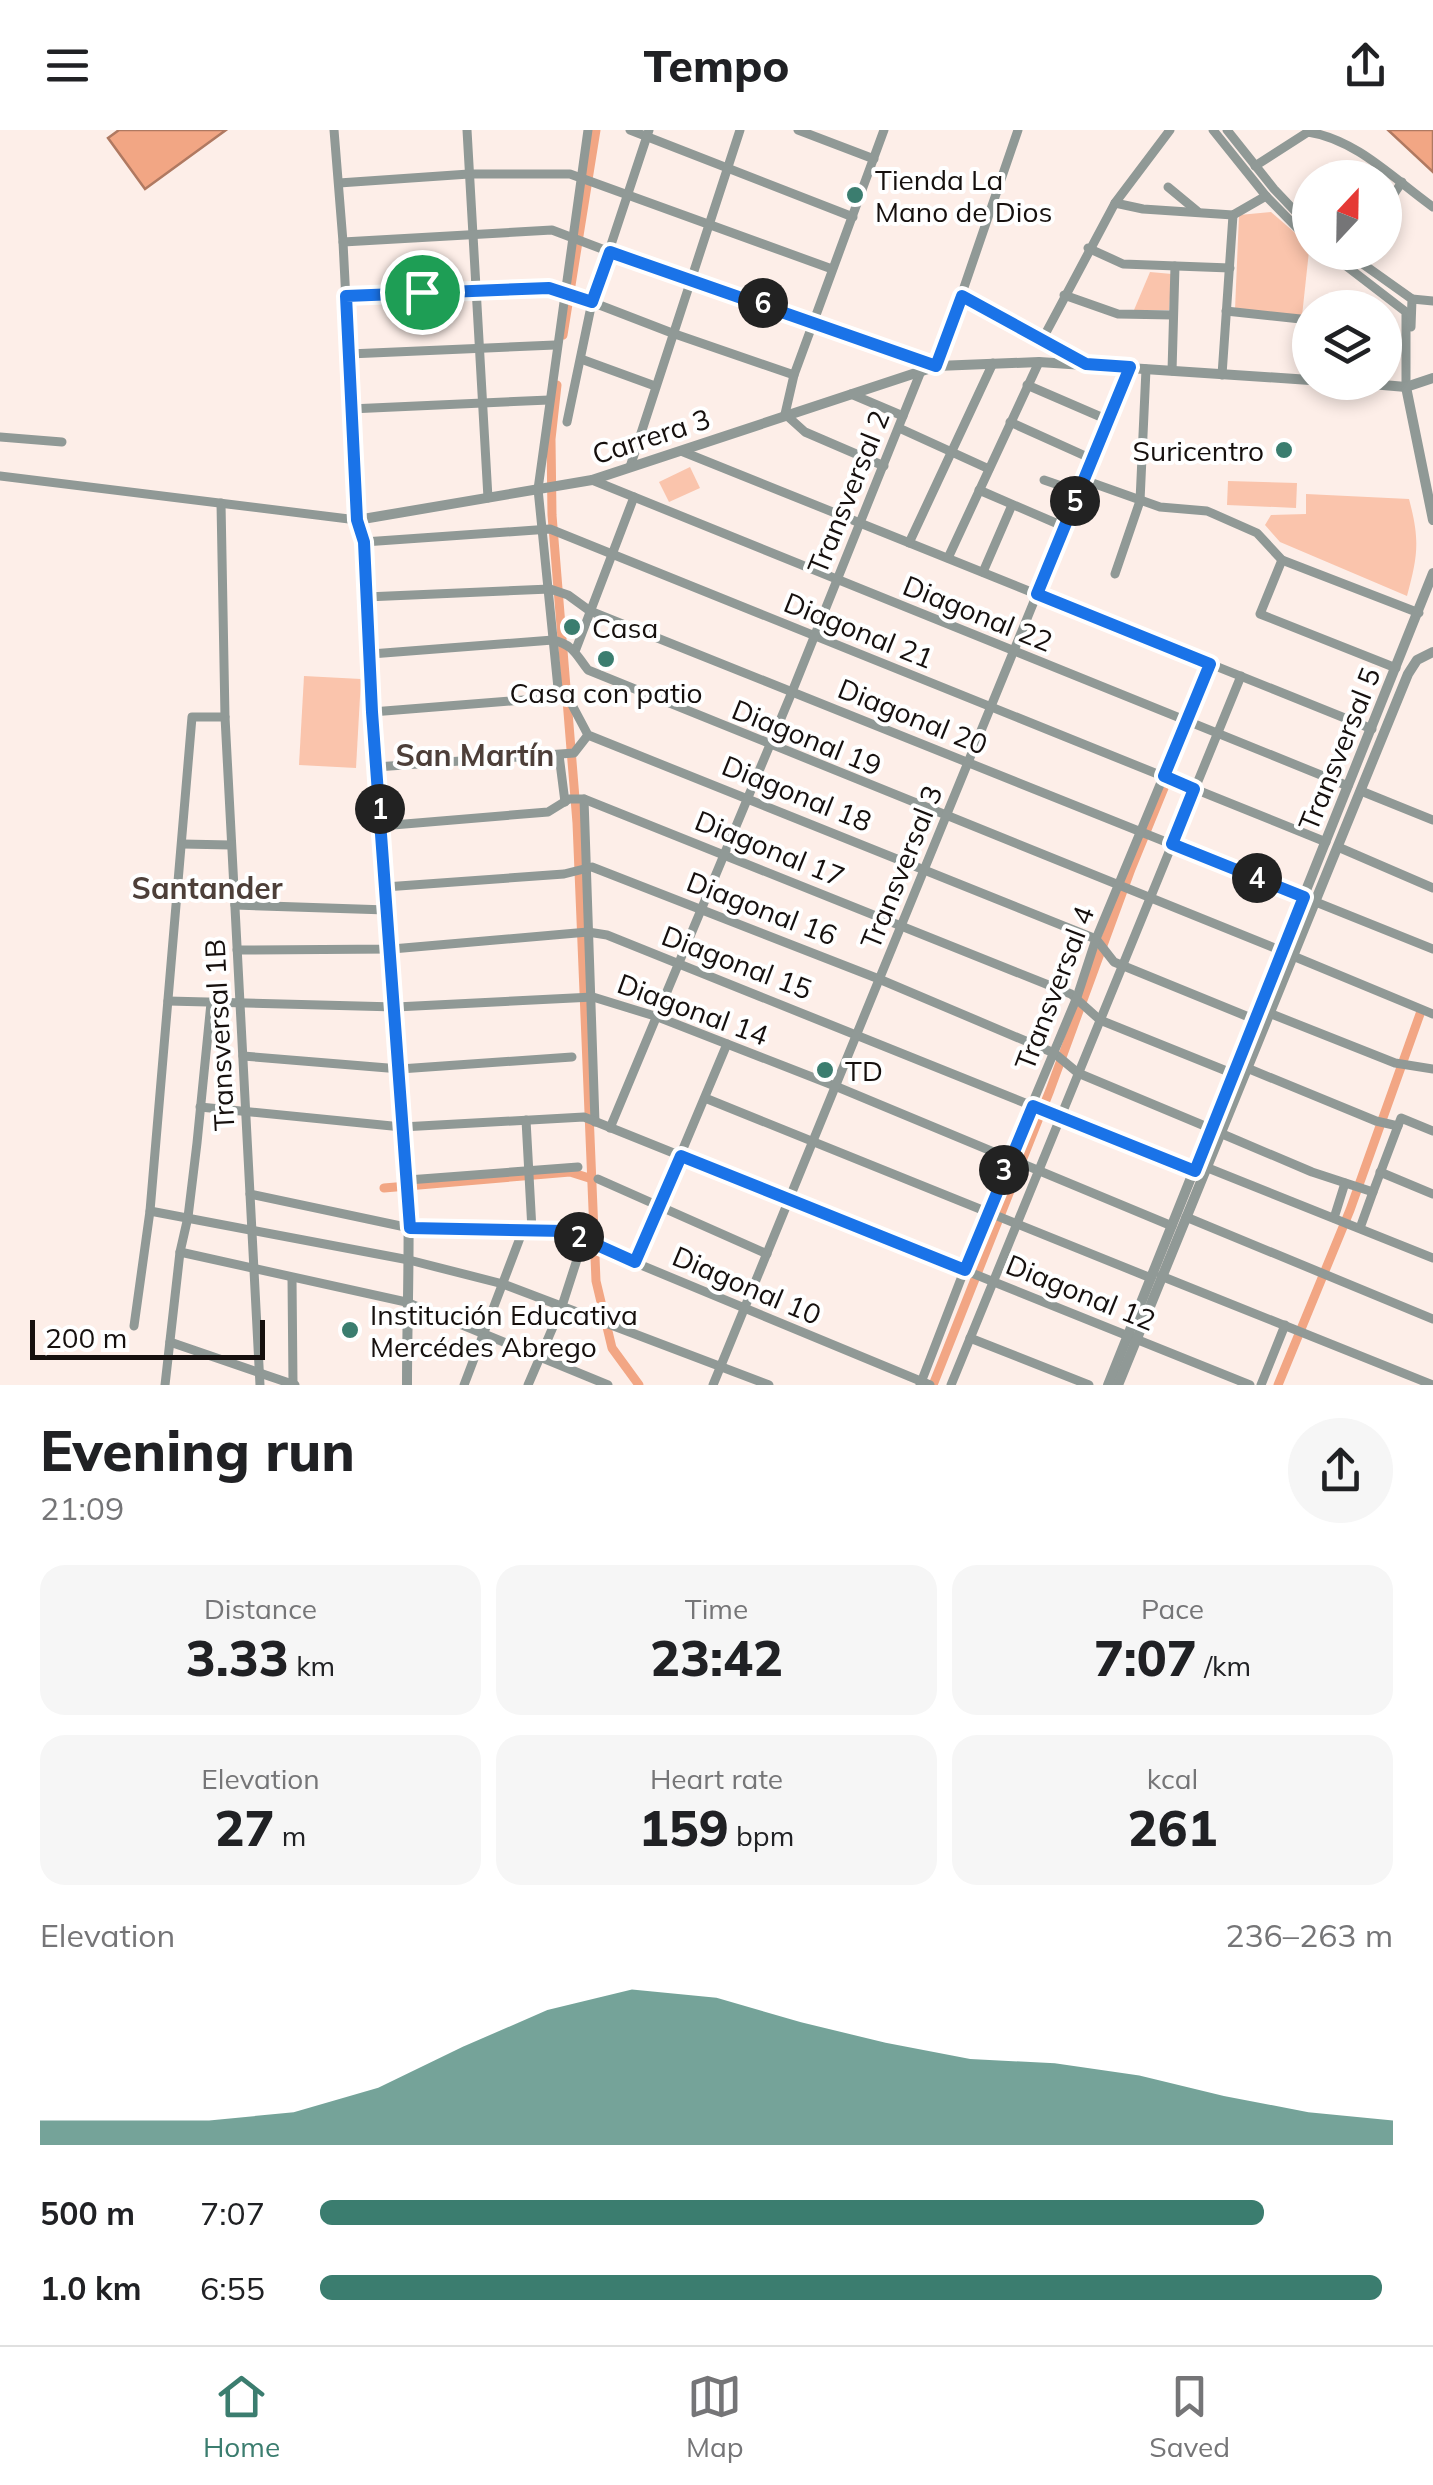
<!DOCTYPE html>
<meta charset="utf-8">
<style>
:root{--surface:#fff;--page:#f6f6f6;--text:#202124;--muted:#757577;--line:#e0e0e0;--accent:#3b7d6f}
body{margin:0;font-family:Mulish,sans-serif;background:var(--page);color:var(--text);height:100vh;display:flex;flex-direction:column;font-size:38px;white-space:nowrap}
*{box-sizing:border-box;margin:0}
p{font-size:32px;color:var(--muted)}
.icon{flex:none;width:55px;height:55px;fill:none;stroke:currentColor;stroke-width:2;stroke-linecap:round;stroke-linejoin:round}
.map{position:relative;height:1255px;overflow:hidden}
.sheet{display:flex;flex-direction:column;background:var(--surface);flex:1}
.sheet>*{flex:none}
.needle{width:65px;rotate:22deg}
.buttons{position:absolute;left:1292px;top:30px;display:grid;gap:20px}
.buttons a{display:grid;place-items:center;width:110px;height:110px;border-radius:50%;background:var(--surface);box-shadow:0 5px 15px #0003;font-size:50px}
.scale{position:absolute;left:30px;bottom:25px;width:235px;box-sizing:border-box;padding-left:10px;border:5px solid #16100e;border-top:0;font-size:28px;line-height:35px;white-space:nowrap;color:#16100e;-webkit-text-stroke:8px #fff;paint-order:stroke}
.pin{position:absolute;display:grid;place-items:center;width:85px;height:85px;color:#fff;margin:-42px;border:5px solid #fff;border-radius:50%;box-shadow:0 2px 10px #0007}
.km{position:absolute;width:50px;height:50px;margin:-25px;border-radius:50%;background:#222;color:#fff;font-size:28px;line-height:50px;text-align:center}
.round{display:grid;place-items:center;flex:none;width:105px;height:105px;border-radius:52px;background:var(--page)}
.headline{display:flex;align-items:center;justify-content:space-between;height:170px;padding:0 40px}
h1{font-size:55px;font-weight:800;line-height:75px}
.metrics{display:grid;grid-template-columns:repeat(3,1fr);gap:15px;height:170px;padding:10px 40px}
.metrics div{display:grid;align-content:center;border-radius:25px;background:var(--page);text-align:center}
.metrics b{font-size:50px;font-weight:800}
.metrics small{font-size:28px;font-weight:400}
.metrics p{font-size:28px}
.chart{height:280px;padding:20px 40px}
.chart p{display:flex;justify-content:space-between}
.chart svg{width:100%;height:180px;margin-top:10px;fill:var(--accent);opacity:.7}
ul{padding:0 40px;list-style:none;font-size:32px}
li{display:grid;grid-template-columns:160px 120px 1fr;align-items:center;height:75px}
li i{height:25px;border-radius:12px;background:var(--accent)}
header{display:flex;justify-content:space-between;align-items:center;height:130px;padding:0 40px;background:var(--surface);font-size:45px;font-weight:800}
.menu{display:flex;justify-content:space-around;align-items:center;height:140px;border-top:2px solid var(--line);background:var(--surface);font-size:28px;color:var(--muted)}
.menu a{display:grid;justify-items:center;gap:5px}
.menu .selected{color:var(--accent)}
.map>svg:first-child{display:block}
.green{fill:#fac4ac}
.water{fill:#f2a684;stroke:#b07961;stroke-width:2.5}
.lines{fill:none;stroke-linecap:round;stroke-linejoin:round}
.canal{stroke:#f2a684;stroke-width:9}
.minor{stroke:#909996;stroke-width:9}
.tertiary{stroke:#909996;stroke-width:10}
.route-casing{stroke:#fff;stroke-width:20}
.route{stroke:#1a73e8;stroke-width:12}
.poi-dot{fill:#3b7d6f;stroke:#fff;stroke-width:4}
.labels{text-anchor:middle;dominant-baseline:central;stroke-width:8;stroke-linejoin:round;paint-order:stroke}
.poi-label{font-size:28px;fill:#16100e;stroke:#fff;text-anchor:start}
.street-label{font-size:28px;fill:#16100e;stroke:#fff}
.neighbourhood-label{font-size:30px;font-weight:bold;fill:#4d3f39;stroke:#fff}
</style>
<header><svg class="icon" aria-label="menu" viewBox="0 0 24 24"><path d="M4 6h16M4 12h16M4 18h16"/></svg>Tempo<svg class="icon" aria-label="share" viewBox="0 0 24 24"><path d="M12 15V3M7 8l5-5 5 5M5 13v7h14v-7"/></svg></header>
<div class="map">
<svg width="1433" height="1255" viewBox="0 0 1433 1255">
<rect width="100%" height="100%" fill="#fdeee8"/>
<!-- green -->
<g class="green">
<path d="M1271 82 1301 108 1309 121 1302 186 1235 180 1239 85Z"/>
<path d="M1150 142 1172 144 1169 180H1134Z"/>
<path d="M690 337 700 358 669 372 659 352Z"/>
<path d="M1228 351 1297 353 1296 378 1227 375Z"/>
<path d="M1306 364 1409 369C1420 410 1418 425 1407 466L1280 412 1265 395 1271 385 1306 384Z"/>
<path d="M304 546 361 549 356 638 299 635Z"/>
</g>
<!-- water -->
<g class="water">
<path d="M119 0H226L145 59 108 8Z"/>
<path d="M1388 0H1433V42Z"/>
</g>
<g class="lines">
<!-- canal -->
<g class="canal">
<path d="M563 205 596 0"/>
<path d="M557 255 551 309 552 385 577 693 596 1151 612 1218 639 1255"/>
<path d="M384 1058 570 1042 589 1048"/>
<path d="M933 1255 1050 960 1131 739 1212 540"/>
<path d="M1278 1255 1350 1080 1420 884"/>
</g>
<!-- minor -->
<g class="minor">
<path d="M467 0 488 368"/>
<path d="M630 0 853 87"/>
<path d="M798 0 874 29"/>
<path d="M1213 0 1266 66 1310 111"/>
<path d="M1227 0 1274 59 1310 97"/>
<path d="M1255 36 1308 2C1356 9 1395 50 1433 77"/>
<path d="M339 53 469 44H570L832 139"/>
<path d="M1168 57 1197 81"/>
<path d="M1115 73 1143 79 1233 85 1266 66"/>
<path d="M1385 77 1402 52"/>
<path d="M343 112 552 100 610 122 937 236 1018 0"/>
<path d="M1088 118 1123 134 1230 138"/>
<path d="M1328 122 1406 182V257"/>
<path d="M1346 122 1412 169 1411 197"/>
<path d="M1064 165 1118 184 1173 185"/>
<path d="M962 166 1086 234"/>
<path d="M346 167 558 159 672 203 794 245"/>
<path d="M1412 169 1433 171"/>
<path d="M1226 181 1310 190"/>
<path d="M1041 212 1115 73 1170 0"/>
<path d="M349 224 555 215"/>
<path d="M581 229 655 256"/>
<path d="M1172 241 1175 136"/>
<path d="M1222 245 1233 85"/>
<path d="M1027 255 1108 290"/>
<path d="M851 264 903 286"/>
<path d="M350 279 549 270"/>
<path d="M567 292 592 172 649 0"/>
<path d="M1010 292 1092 329"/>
<path d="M899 298 989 339"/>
<path d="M0 307 62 312"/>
<path d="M681 321 1372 599"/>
<path d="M884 336 805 302 785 284 794 245 884 0"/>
<path d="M630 337 740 0"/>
<path d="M0 346 357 390 343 112 334 0"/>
<path d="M592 350 1348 656"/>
<path d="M1044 350 1079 362"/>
<path d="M1084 350 1160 377 1207 381 1257 403 1282 430 1419 483"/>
<path d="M979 360 1065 397"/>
<path d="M221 373 225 587 260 1255"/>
<path d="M364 412 550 399 1326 712"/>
<path d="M909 413 993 233"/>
<path d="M948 428 1039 232"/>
<path d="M1282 430 1260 484 1396 538"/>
<path d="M983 442 1012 375"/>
<path d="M1115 444 1140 371 1146 239"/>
<path d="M366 467 550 459 568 465 590 481 1433 819"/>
<path d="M576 519 634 367"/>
<path d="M371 524 553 510C574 515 576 525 588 540L1282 821"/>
<path d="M559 568 538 359 588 0"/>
<path d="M372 582 561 567 571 573 588 605 1096 809 1114 832 1256 890"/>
<path d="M559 625 565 672"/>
<path d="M376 637 574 623 588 605"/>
<path d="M1361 661 1433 690"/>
<path d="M584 669 595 992"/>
<path d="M381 696 548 682 569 669H584L1071 864 1100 890 1234 944"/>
<path d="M182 714 231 715"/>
<path d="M1338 717 1433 758"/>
<path d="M385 757 564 744 592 737 879 849 1054 923 1078 943 1212 999"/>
<path d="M235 775 387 780"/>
<path d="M237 820 392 819 588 802 607 805 1197 1042"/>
<path d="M1293 826 1433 884"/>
<path d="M168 871 396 877 593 867 658 887 835 956 1172 1096"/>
<path d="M1269 883 1395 933 1433 939"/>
<path d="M243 926 400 939 572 927"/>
<path d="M1247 938 1376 991 1398 996"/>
<path d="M705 968 1151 1148"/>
<path d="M200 977 402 997 584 987 1250 1255"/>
<path d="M526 990 532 1100"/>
<path d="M610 998 792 562 921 241"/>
<path d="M1220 1003 1312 1042 1373 1062 1401 988 1433 1001"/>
<path d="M1203 1036 1433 1128"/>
<path d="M1380 1042 1433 1064"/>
<path d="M598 1049 767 1124"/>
<path d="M408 1050 578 1037"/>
<path d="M250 1064 410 1098 575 1103 583 1111 930 1255"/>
<path d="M150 1081 409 1130 503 1154 769 1255"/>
<path d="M1186 1087 1433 1189"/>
<path d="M1334 1088 1345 1053"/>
<path d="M1360 1098 1373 1062"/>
<path d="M180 1122 406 1172 608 1255"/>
<path d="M635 1133 727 914"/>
<path d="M1161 1146 1433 1255"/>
<path d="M292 1148 293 1254"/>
<path d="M134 1196 150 1081 192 587H225"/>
<path d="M970 1208 1089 1255"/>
<path d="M170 1212 295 1255"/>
<path d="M165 1255 180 1122 188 1087 197 1013 211 873"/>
<path d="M464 1255 523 1100"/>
<path d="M528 1255 562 1176 583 1111"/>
<path d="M713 1255 1130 237"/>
<path d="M920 1255 986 1084 1077 867 1096 809 1210 534"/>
<path d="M951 1255 1241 546"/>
<path d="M1261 1255 1285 1195"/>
</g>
<!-- tertiary -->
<g class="tertiary">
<path d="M1348 252 1406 257 1433 248"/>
<path d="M1406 257 1433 390"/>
<path d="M407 1255C407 1187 410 1119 408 1052L372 582 364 412 357 390 592 350 937 236 1039 232 1310 250"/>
<path d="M1108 1255 1433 443"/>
<path d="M1118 1255 1408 544 1417 530 1433 522"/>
</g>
</g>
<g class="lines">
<!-- route casing -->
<g class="route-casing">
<path id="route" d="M610 122 936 236 962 166 1086 234 1130 237 1037 464 1210 534 1164 646 1194 659 1172 714 1304 767 1195 1041 1033 976 965 1140 681 1026 635 1132 566 1101 410 1098 372 582 364 412 357 390 346 166 549 158 592 172Z"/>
</g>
<!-- route -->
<use href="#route" class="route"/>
</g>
<!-- markers -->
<g class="poi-dot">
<circle cx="855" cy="65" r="10"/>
<circle cx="1284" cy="320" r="10"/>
<circle cx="572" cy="497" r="10"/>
<circle cx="606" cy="529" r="10"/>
<circle cx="825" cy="940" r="10"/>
<circle cx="350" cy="1200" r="10"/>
</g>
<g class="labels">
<!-- poi labels -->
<g class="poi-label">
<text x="875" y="49">Tienda La<tspan x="875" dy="32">Mano de Dios</tspan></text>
<text x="1264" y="320" text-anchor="end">Suricentro</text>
<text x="592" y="497">Casa</text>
<text x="606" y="562" text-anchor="middle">Casa con patio</text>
<text x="845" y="940">TD</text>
<text x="370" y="1184">Institución Educativa<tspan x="370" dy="32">Mercédes Abrego</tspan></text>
</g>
<!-- street labels -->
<g class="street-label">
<text transform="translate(651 306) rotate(-18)">Carrera 3</text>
<text transform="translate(848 362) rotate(-68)">Transversal 2</text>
<text transform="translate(978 483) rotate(22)">Diagonal 22</text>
<text transform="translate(859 500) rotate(22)">Diagonal 21</text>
<text transform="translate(913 586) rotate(22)">Diagonal 20</text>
<text transform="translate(807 607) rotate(22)">Diagonal 19</text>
<text transform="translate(1339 619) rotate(-68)">Transversal 5</text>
<text transform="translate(797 663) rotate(22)">Diagonal 18</text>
<text transform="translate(770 718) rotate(22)">Diagonal 17</text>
<text transform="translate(901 737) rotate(-68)">Transversal 3</text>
<text transform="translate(762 778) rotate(21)">Diagonal 16</text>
<text transform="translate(737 832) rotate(21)">Diagonal 15</text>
<text transform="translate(1054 858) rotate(-69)">Transversal 4</text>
<text transform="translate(693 879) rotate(20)">Diagonal 14</text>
<text transform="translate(219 905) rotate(-93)">Transversal 1B</text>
<text transform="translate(747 1155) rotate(23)">Diagonal 10</text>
<text transform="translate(1081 1162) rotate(22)">Diagonal 12</text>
</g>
<!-- neighbourhood labels -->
<g class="neighbourhood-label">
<text x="475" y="625">San Martín</text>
<text x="207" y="758">Santander</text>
</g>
</g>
</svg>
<div class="buttons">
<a><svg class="needle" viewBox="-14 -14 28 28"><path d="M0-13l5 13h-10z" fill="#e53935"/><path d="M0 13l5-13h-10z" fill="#757577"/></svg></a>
<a><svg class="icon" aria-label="layers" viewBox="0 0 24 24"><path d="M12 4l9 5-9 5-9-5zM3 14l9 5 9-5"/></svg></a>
</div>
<div class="scale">200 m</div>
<div class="pin" style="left:422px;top:162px;background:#1e9e55"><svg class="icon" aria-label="arrive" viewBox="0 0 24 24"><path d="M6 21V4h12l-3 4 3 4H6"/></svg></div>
<b class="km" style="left:380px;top:679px">1</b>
<b class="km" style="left:579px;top:1107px">2</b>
<b class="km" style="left:1004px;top:1040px">3</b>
<b class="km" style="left:1257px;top:748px">4</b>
<b class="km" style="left:1075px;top:371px">5</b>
<b class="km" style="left:763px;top:173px">6</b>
</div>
<section class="sheet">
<div class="headline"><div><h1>Evening run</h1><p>21:09</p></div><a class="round"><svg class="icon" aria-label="share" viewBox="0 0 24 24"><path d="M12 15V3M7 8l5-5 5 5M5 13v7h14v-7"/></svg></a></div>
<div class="metrics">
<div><p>Distance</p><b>3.33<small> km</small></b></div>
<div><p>Time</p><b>23:42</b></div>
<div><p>Pace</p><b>7:07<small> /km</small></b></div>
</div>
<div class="metrics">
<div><p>Elevation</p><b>27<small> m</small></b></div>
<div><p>Heart rate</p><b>159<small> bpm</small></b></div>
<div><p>kcal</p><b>261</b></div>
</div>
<div class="chart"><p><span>Elevation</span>236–263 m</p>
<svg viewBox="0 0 160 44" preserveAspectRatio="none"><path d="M0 44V38L10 38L20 38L30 36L40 30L50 20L60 11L70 6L80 8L90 14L100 19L110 23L120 24L130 27L140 32L150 36L160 38V44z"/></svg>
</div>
<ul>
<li><b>500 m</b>7:07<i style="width:88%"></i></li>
<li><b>1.0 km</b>6:55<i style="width:99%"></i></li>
</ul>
</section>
<nav class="menu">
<a class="selected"><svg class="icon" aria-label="home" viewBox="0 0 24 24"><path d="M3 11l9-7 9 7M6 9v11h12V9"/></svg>Home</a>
<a><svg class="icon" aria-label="map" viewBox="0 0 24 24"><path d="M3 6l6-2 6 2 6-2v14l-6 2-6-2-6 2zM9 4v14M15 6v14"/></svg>Map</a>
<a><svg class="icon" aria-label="saved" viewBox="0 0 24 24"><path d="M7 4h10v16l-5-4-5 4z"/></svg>Saved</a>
</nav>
